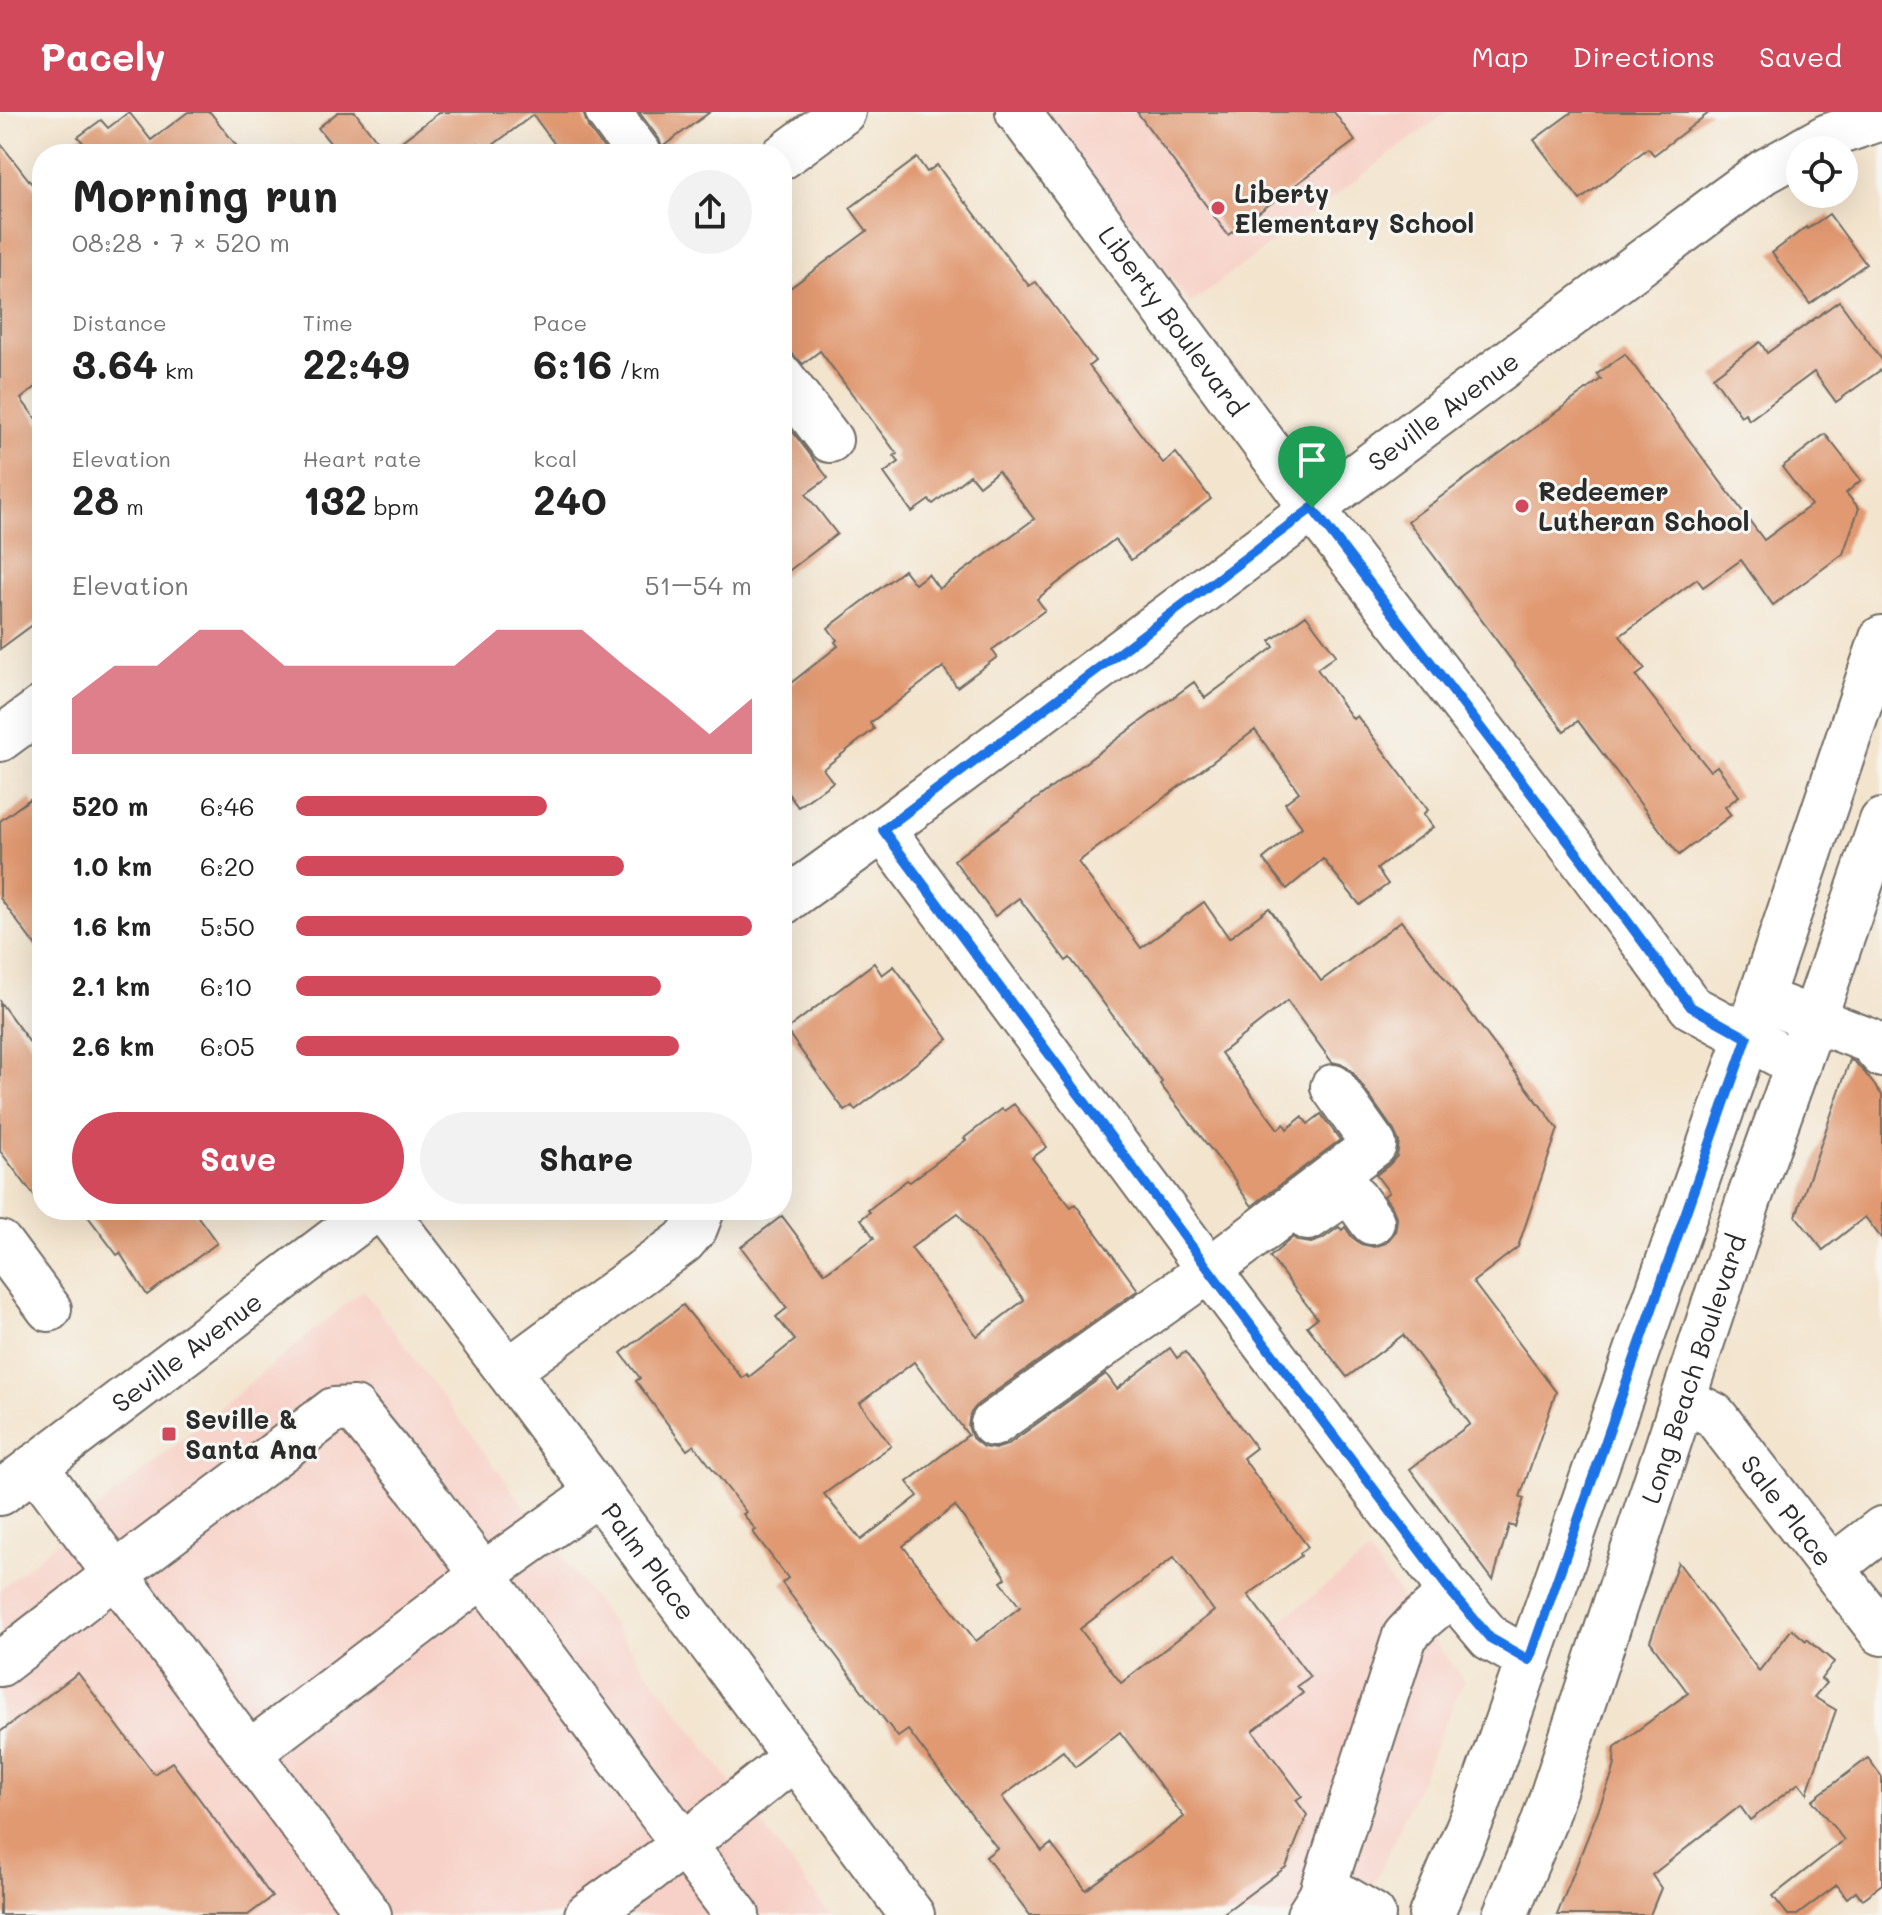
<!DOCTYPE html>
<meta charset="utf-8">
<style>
:root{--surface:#fff;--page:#f2f2f2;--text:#222;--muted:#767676;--accent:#d1495b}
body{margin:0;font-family:Mali,sans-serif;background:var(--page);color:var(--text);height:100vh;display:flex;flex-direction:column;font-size:30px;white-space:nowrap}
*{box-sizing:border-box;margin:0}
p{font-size:26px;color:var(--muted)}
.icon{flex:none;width:44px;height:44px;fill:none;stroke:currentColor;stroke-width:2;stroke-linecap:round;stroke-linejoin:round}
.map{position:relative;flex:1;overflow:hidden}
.panel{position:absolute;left:32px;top:32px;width:760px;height:1076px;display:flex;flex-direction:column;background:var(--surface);border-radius:32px;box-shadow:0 8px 32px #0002}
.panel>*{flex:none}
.controls{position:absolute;left:1786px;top:24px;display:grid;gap:16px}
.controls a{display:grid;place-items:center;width:72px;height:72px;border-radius:50%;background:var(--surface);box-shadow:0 8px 32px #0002;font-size:40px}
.pin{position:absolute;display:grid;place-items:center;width:68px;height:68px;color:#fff;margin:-82px -34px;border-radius:50% 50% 50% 0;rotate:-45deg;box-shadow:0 0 8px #0007}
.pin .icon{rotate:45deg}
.round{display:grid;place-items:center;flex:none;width:84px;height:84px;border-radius:42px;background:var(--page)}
.headline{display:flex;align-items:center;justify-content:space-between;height:136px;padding:0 40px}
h1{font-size:44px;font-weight:800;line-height:60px}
.metrics{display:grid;grid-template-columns:repeat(3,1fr);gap:12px;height:136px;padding:8px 40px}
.metrics div{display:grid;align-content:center}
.metrics b{font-size:40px;font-weight:800}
.metrics small{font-size:22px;font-weight:400}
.metrics p{font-size:22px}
.chart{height:224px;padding:16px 40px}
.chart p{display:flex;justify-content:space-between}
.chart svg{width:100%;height:144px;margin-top:8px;fill:var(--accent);opacity:.7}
.action{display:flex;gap:16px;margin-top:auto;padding:16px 40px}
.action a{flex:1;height:92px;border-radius:48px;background:var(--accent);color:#fff;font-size:32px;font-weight:800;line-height:92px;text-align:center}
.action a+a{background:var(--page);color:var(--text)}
ul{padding:0 40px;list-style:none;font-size:26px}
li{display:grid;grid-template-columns:128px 96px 1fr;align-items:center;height:60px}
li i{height:20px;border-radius:10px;background:var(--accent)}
header{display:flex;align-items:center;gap:48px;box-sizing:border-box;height:112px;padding:0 40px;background:var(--accent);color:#fff}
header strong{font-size:38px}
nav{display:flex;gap:44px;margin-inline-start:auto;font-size:28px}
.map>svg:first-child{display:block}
.built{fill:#f7d1c7}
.building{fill:#e09971;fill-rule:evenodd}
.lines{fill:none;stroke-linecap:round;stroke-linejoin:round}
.minor-casing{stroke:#716c64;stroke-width:48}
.major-casing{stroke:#716c64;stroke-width:48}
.minor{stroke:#fff;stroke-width:44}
.major{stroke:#fff;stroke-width:44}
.route-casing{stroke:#fff;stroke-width:16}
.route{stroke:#1a73e8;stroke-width:10}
.poi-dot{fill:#d1495b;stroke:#f6f6f2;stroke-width:3}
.labels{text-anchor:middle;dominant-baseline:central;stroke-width:6;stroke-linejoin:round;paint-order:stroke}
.poi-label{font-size:26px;font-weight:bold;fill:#2b2b2b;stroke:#f6f6f2;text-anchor:start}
.street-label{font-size:26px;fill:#2b2b2b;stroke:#f6f6f2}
</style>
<header>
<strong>Pacely</strong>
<nav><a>Map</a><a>Directions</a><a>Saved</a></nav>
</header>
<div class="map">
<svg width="1882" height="1803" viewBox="0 0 1882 1803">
<rect width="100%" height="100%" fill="#f6f6f2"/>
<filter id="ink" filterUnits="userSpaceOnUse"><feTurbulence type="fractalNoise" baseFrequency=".0125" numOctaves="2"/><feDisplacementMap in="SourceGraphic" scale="16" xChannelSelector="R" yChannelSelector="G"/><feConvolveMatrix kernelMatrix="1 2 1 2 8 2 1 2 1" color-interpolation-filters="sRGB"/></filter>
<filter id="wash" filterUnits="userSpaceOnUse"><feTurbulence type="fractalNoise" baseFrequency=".006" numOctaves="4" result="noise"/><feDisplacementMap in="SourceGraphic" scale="32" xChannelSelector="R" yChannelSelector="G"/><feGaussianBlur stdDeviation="1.8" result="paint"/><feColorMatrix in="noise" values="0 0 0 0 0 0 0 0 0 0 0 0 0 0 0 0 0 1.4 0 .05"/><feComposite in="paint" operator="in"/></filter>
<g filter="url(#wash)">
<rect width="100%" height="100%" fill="#f3e4ce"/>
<!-- built -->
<g class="built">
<path d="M1046 0H1447L1190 192Z"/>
<path d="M363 1178 830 1803H0V1477Z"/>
<path d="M1369 1441 1464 1569 1361 1803H1054L1223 1681 1164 1598Z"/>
</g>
<g id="blocks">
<!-- building -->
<g class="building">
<path d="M129 0 151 28 188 0H210L243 42H73L85 33 78 25 101 8 108 16Z"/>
<path d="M338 0H355L386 41 440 0H583L588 15 608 42H562L533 3 485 39 478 31 464 42H339L318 16Z"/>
<path d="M639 0H710L662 35 659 27Z"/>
<path d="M1137 0H1334L1355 29 1228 123Z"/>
<path d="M1572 0H1710L1654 43 1648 36 1580 88 1534 28Z"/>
<path d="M0 31 42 85V270L21 287 42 315V506L0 537Z"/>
<path d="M917 46 927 60 937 53 965 91 966 90 1029 174 1036 170 1095 249 1089 254 1163 351 1176 341 1211 387 1131 448 1115 427 1037 487 1045 498 992 538 997 545 957 575 943 555 870 611 874 617 823 657 833 670 798 695 782 673V578L838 534 835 530 837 528 828 516 904 458 915 472 928 462 939 477 1034 407 998 359 979 374 970 363 933 392 929 388 912 400 884 361 899 350 894 344 897 342 820 239 803 252 792 242 782 241V182L867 119 850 96Z"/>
<path d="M1829 102 1866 152 1810 192 1772 141 1806 115 1807 117Z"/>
<path d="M1839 189 1882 248V257L1836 290 1814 260 1749 308 1745 301 1741 304 1713 265 1760 230 1767 241Z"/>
<path d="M1625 242 1764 428 1811 393 1782 355 1825 322 1861 368 1846 381 1859 396 1843 442 1773 493 1741 448 1703 475 1697 467 1620 524 1645 557 1636 564 1710 659 1717 654 1739 684 1725 695 1731 703 1679 743 1578 609 1564 619 1408 409 1601 267 1597 262Z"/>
<path d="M782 306 828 366 806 382 837 422 782 464Z"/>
<path d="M1306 503 1336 543 1317 557 1353 607 1357 604 1428 698 1423 702 1433 715 1377 757 1388 772 1360 793 1323 747 1287 777 1263 747 1302 715 1285 691 1299 680 1255 618 1078 750 1141 836 1204 790 1229 826 1269 796 1321 869 1401 809 1558 1017 1518 1135 1473 1170 1556 1280 1520 1385 1524 1386 1515 1415 1509 1413 1493 1468 1410 1357 1470 1312 1403 1223 1347 1265 1307 1214 1317 1206 1270 1145 1293 1125 1298 1129 1311 1131 1322 1127 1339 1115 1342 1118 1345 1115 1352 1125 1361 1132 1374 1135 1386 1131 1395 1120 1397 1107 1392 1095 1384 1084 1389 1080 1376 1063 1389 1053 1397 1044 1399 1030 1394 1019 1353 961 1344 953 1332 950 1287 889 1221 941 1278 1017 1284 1012 1287 1017 1302 1005 1308 1012 1321 1002 1340 1028 1252 1094 1236 1072 1237 1071 1160 972 1162 970 1070 846 1066 849 1019 786 995 804 954 748 1194 570 1205 586 1274 535 1270 529Z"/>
<path d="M30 687 42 703V843L0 786V709Z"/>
<path d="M874 851 882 863 894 854 948 927 855 998 852 994 845 999 786 918Z"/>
<path d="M0 890 42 947V1094L0 1039Z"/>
<path d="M1850 948 1855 950 1865 961 1882 983V1127L1865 1105 1823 1138 1796 1104Z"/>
<path d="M1014 992 1047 1035 1032 1046 1071 1095 1075 1092 1138 1178 978 1292 970 1302 968 1314 972 1326 983 1335 995 1337 1007 1333 1106 1262 1117 1277 1170 1236 1177 1246 1185 1240 1256 1336 1243 1346 1308 1435 1300 1441 1301 1444 1248 1483 1310 1565 1297 1574 1303 1581 1253 1619 1302 1684 1296 1688 1307 1703 1286 1755 1221 1803H1030L986 1745 997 1736 908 1618 898 1625 866 1584 782 1471 788 1466 753 1420 756 1418 743 1402 746 1400 694 1333 687 1338 636 1269 640 1266 621 1241 683 1193 742 1266 747 1262 749 1265 795 1228 776 1205 787 1196 741 1135 782 1104 825 1161 874 1126 861 1107 870 1100 868 1098 907 1068 910 1070 966 1028 964 1026 1002 997 1004 999ZM958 1101 1024 1188 977 1224 911 1136ZM914 1250 968 1323 907 1370 918 1384 861 1428 824 1382 891 1334 860 1291ZM955 1394 1004 1462 1006 1466 1001 1470 1020 1495 976 1529 903 1434ZM1174 1445 1214 1499 1121 1571 1080 1517ZM1120 1620 1184 1705 1086 1778 1051 1732 1042 1739 1002 1685 1063 1639 1075 1655Z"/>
<path d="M83 1098H193L217 1131 147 1183 120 1141 117 1143Z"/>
<path d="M1678 1450 1759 1559 1792 1517 1806 1529 1807 1527 1834 1550 1821 1567 1826 1571 1814 1585 1836 1598 1807 1681 1799 1671 1750 1708 1740 1694 1652 1763 1661 1776 1650 1803H1557L1612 1663 1615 1652 1614 1650 1615 1635 1688 1581 1650 1529Z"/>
<path d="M78 1561 154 1662 172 1650 272 1785 248 1803H0V1620Z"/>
<path d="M1868 1646 1882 1665V1772L1862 1787 1856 1779 1847 1786 1837 1773 1797 1803H1788L1773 1784 1844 1728 1812 1688Z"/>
</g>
</g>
</g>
<g filter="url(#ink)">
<use href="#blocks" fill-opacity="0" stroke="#716c64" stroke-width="2"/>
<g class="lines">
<!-- minor casing -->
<g class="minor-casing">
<g id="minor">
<path d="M608 0 639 42"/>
<path id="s1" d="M1018 0 1312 396 1580 745 1691 895 1798 953"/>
<path d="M1803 38 1828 24 1882 6"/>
<path d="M782 45 843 0"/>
<path d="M782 265 830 328"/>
<path d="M0 627 42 596"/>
<path d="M883 718 1221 1174 1452 1481 1490 1526 1529 1548"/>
<path id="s2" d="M782 791 883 718 1717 94 1764 60 1800 40"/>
<path d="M1761 887 1870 929 1882 943"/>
<path id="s3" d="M384 1098 508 1259 912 1803"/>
<path d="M1308 1106 1349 1078 1372 1110"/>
<path d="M0 1131 49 1197"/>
<path d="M508 1259 683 1130 695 1116 702 1098"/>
<path id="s4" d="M1684 1288 1714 1303 1882 1521"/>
<path d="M993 1312 1209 1158 1374 1033 1333 975"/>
<path d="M35 1354 369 1803"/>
<path id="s5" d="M0 1381 374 1098"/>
<path d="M598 1381 483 1463 684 1733 795 1645"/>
<path d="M1833 1455 1882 1417"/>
<path d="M0 1552 116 1462 334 1298 354 1297 419 1377 483 1463 249 1641"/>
<path d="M1324 1774 1373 1803"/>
<path d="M587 1803 684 1733 737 1803"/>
<path d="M1309 1803 1321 1784 1405 1524 1419 1509 1452 1481"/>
</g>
</g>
<!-- major casing -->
<g class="major-casing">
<g id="major">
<path d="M1431 1803 1476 1697 1747 926 1882 526"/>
<path id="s6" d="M1505 1803 1543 1712 1749 1087 1814 907 1882 709"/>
</g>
</g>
<!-- minor -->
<use href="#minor" class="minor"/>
<!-- major -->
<use href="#major" class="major"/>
</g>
</g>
<g class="lines" filter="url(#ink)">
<!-- route casing -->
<g class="route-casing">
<path id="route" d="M1312 396 1580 745 1691 895 1747 926 1529 1548 1490 1526 1452 1481 1221 1174 883 718Z"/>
</g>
<!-- route -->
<use href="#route" class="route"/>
</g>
<!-- markers -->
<g class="poi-dot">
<circle cx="1218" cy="96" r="8"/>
<circle cx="1522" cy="394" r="8"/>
<rect x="161" y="1314" width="16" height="16" rx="4"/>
</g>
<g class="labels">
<!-- poi labels -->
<g class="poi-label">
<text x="1234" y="81">Liberty<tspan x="1234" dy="30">Elementary School</tspan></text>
<text x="1538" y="379">Redeemer<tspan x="1538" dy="30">Lutheran School</tspan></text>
<text x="185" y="1307">Seville &amp;<tspan x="185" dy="30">Santa Ana</tspan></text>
</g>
<!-- street labels -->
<g class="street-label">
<text stroke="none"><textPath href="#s1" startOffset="260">Liberty Boulevard</textPath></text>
<text stroke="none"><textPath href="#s2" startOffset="824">Seville Avenue</textPath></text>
<text stroke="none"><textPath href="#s5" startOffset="234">Seville Avenue</textPath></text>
<text stroke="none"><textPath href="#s6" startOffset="578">Long Beach Boulevard</textPath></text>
<text stroke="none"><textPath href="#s4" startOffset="154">Sale Place</textPath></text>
<text stroke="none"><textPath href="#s3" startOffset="440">Palm Place</textPath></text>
</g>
</g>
</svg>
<div class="controls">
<a><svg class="icon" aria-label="locate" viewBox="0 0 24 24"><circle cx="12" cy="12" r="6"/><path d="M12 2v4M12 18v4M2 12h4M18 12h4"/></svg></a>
</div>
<div class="pin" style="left:1312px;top:396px;background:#1e9e55"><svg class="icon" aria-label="arrive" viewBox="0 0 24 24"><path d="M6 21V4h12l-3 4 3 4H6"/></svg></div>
<section class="panel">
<div class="headline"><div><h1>Morning run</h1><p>08:28 · 7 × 520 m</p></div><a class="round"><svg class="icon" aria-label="share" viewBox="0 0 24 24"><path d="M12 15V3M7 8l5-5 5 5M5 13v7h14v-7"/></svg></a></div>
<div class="metrics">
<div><p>Distance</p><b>3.64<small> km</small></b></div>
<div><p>Time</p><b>22:49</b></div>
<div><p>Pace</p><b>6:16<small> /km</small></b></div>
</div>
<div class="metrics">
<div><p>Elevation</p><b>28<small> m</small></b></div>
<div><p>Heart rate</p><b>132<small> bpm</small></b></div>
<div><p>kcal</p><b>240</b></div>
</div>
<div class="chart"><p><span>Elevation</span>51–54 m</p>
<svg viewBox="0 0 160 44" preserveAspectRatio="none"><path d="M0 44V27L10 17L20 17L30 6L40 6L50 17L60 17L70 17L80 17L90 17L100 6L110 6L120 6L130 17L140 27L150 38L160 27V44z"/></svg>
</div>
<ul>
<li><b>520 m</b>6:46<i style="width:55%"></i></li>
<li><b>1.0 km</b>6:20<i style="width:72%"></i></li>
<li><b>1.6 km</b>5:50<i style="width:100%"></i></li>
<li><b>2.1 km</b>6:10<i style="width:80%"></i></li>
<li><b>2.6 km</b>6:05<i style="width:84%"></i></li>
</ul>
<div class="action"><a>Save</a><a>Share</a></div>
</section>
</div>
